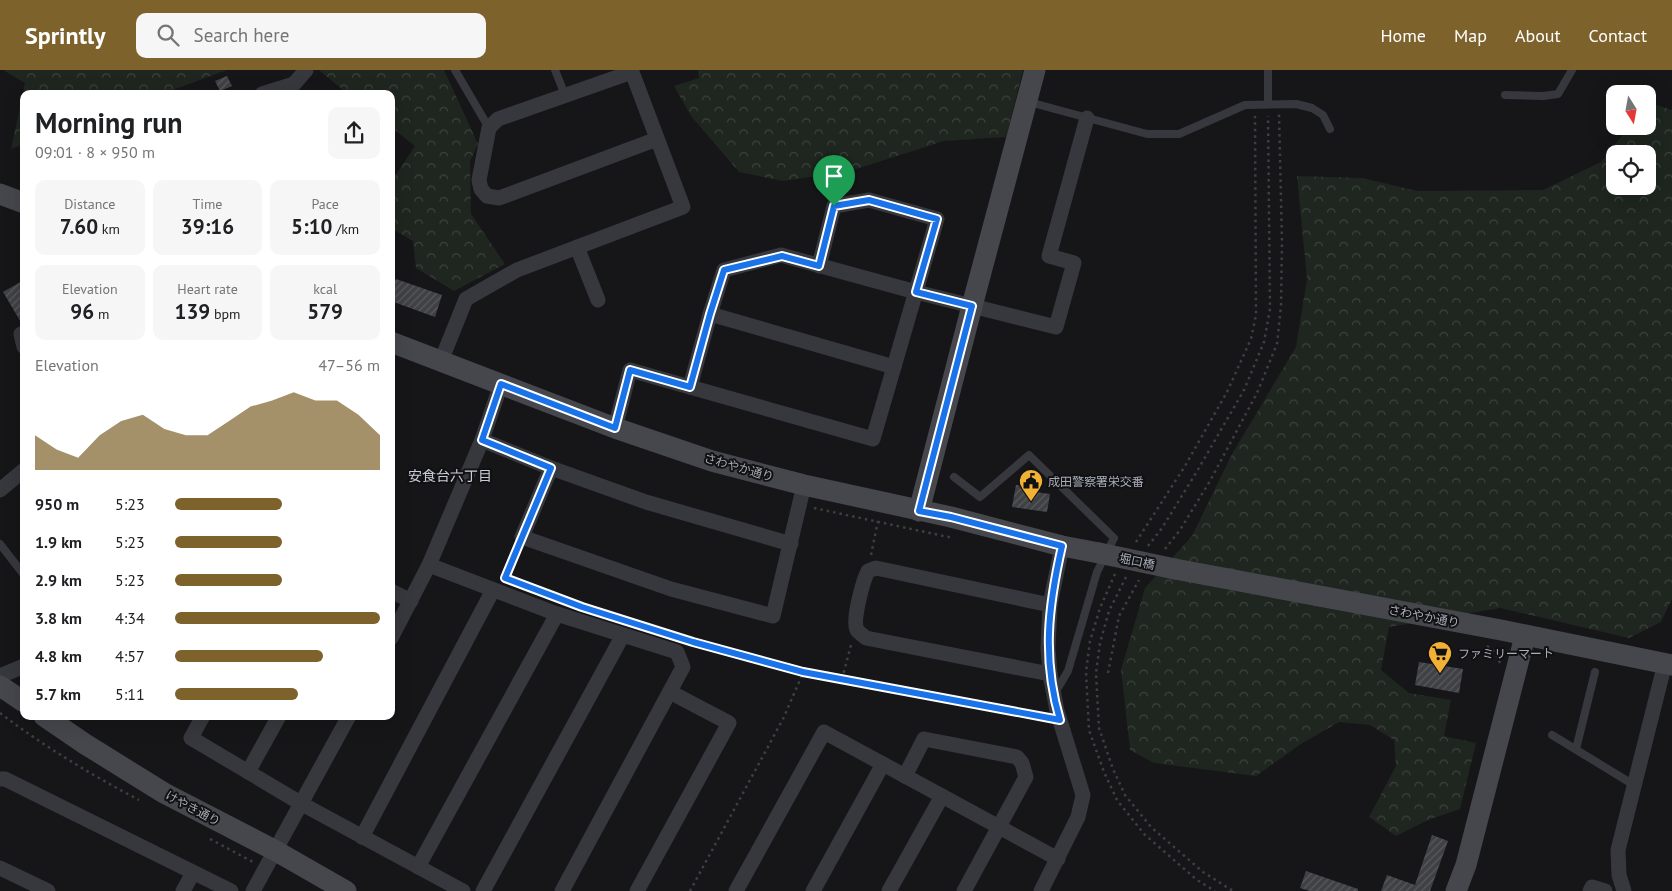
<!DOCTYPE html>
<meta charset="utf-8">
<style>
:root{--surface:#fff;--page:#f6f6f6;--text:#202124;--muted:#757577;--accent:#7e622b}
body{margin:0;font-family:"PT Sans","Noto Sans JP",sans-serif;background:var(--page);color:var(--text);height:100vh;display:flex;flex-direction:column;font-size:19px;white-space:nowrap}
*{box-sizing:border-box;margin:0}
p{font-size:16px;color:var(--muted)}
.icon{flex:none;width:28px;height:28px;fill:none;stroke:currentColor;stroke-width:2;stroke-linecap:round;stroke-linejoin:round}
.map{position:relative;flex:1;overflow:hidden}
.panel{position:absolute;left:20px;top:20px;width:375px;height:630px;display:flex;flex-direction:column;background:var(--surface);border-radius:10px;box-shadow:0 5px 20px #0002}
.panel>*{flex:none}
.needle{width:32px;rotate:169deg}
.buttons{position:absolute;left:1606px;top:15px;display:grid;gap:10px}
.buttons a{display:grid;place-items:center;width:50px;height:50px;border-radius:10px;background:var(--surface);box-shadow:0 5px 20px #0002;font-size:25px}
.pin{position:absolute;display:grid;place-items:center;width:42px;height:42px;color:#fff;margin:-51px -21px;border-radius:50% 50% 50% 0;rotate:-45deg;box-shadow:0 0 5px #0007}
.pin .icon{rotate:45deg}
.round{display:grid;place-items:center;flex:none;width:52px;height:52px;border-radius:10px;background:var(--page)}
.overview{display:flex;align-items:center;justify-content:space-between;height:85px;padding:0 15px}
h1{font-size:28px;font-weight:800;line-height:38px}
.figures{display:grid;grid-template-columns:repeat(3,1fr);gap:8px;height:85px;padding:5px 15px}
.figures div{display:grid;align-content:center;border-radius:10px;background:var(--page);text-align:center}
.figures b{font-size:21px;font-weight:800}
.figures small{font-size:14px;font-weight:400}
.figures p{font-size:14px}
.chart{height:140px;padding:10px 15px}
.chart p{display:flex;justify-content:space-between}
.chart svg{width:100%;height:90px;margin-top:5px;fill:var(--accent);opacity:.7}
ul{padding:0 15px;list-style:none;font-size:16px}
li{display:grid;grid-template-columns:80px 60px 1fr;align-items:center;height:38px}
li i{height:12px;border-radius:6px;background:var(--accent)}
header{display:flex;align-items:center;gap:30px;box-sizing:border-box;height:70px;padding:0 25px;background:var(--accent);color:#fff}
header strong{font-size:24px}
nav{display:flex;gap:28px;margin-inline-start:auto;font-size:18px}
.search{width:350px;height:45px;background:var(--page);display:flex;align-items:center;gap:12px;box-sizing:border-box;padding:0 18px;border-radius:10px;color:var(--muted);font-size:19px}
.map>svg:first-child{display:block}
.forest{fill:url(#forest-crowns);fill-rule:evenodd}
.building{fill:url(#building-hatch)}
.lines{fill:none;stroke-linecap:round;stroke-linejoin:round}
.path{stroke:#3d3f44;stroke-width:2.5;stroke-dasharray:2.5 4;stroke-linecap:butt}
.lane{stroke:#37383d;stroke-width:8}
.street{stroke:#37383d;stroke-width:15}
.secondary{stroke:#45474d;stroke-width:21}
.secondary-bridge{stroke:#45474d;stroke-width:21}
.route-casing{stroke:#fff;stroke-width:10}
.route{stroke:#1a73e8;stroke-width:6}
.labels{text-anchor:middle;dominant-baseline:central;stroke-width:4;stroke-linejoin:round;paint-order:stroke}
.street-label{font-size:12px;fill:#a8adb8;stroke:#111113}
.poi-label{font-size:12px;fill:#a8adb8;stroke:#111113;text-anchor:start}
.neighbourhood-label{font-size:14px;fill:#c9ccd4;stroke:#111113}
</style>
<header>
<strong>Sprintly</strong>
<div class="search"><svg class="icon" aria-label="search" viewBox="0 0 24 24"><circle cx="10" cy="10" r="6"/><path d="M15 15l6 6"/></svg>Search here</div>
<nav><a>Home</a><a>Map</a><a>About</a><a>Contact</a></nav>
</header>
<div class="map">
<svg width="1672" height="821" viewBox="0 0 1672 821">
<defs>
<pattern id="forest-crowns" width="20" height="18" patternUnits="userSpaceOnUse" patternTransform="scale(1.25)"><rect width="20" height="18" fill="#1e261f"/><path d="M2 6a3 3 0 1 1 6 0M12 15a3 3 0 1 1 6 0" fill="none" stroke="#3c433d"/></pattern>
<pattern id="building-hatch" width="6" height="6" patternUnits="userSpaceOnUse" patternTransform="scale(1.25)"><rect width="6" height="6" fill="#404145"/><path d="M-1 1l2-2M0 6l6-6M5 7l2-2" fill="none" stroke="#595a5e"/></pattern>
</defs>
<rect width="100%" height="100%" fill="#161618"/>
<!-- forest -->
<g class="forest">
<path d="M3 0H227L162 24H24V74L11 79 25 13Z"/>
<path d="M319 0H444L478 74 470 91 471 144 505 194 454 221 416 198 413 171 391 158V112L415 76 391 57V24H348Z"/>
<path d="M698 0H1023L1006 67 944 71 850 101 783 111 739 102 691 46 674 16 699 8Z"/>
<path d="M1648 32 1672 40V529L1661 552 1629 568 1500 538 1389 557 1381 600 1409 623 1451 630 1444 666 1476 673 1460 739 1428 750 1396 766 1369 747 1396 696 1394 670 1370 655 1339 652 1301 674 1256 706 1154 693 1130 680 1121 600 1145 518 1192 466 1232 384 1296 277 1307 209 1297 106 1362 108 1417 121 1543 120 1601 92 1630 56H1648ZM1615 84H1648V116H1615Z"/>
</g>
<!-- building -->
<g class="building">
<path d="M227 6 232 16 220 21 215 11Z"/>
<path d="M396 209 442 225 435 247 391 231V221Z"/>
<path d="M24 210V254H22L3 222Z"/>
<path d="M1016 415 1028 417V421L1050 424 1047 442 1012 437Z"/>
<path d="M1419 592 1463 599 1459 623 1415 615Z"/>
<path d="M1432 765 1448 771 1430 821H1381L1387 805 1415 815Z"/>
<path d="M1306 801 1358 819V821H1310L1300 818Z"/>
</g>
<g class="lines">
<!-- path -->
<g class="path">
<path d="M814 438 953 468"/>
<path d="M1136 472 1185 396 1227 322 1251 269 1256 245 1255 46"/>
<path d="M1148 476 1162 458 1196 403 1244 320 1264 272 1270 239 1268 46"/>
<path d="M1165 479 1180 460 1210 411 1257 323 1277 274 1281 236 1282 172 1279 44"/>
<path d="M871 485 878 451"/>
<path d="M1115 504 1100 538 1090 571 1086 602 1089 660 1104 702 1117 730 1144 764 1197 810 1215 821"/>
<path d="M1126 507 1109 541 1100 573 1096 603 1099 658 1113 699 1125 725 1151 757 1203 802 1233 821"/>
<path d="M505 508 517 479"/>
<path d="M688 571 803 602 1044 647"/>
<path d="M1487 576 1495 582 1500 593"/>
<path d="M1108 603 1119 546 1139 510"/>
<path d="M842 609 851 575"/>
<path d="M0 643C45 677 90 704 139 730"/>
<path d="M210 769 253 792"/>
<path d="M690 821 783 649 803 603"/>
</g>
<!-- lane -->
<g class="lane">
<path d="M455 0 489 58"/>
<path d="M555 0 565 25"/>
<path d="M1268 0V34"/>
<path d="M1505 25 1543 26 1558 24 1572 0"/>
<path d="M1029 32 1147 64H1179L1245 35 1296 34 1312 38 1323 45 1330 59"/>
<path d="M954 407 980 427 1029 385 1114 468 1097 502 1068 601 1055 623"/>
<path d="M0 474 24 505"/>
<path d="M1552 665 1634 715"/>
<path d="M1576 679 1595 602"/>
</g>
<!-- street -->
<g class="street">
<path d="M262 24 294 14 306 0"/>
<path d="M577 177 598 230"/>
<path d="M710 244 894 297"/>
<path d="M24 263 21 264 24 277"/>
<path d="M441 291 466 229 517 200 683 137 632 2 498 49 489 58 479 110 481 119 487 126 499 128 657 69"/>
<path d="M690 317 710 244 724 200 781 185 916 222 1056 257 1074 193 1049 186 1087 48"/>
<path d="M615 358 630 300 873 369 937 149 869 130 834 136 819 196"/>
<path d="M482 370 551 398 646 432 791 474"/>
<path d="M551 398 522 467 671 519 773 546 804 415"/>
<path d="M0 420 24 400"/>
<path d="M429 495 557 544 677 582 683 597 562 821"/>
<path d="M391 521 411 531"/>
<path d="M391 568 429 495 482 370 501 314"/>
<path d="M1050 604 866 568C863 565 859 563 857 560 852 550 863 511 868 501L876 498 1050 535"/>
<path d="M0 606 24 596"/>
<path d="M203 646 191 668 302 734 463 821"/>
<path d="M248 702 279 646"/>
<path d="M905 706 924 669 1017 687 1022 693 1026 707 964 821"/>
<path d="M0 709H5L231 821"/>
<path d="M362 767 493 520"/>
<path d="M418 797 557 544"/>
<path d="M0 798 48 821"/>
<path d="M183 821 193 803"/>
<path d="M253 821 349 646"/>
<path d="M483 821 623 565"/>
<path d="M637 821 729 653 670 622"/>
<path d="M736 821 824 662 1058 789"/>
<path d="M813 821 883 694"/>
<path d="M889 821 942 726"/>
<path d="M1041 821 1078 747 1083 725 1057 641 1050 604 1048 578 1050 535 1062 476"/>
<path d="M1590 821 1592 817 1605 821"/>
<path d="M1624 821 1619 805 1618 780 1665 593"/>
</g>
<!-- secondary -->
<g class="secondary">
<path d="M0 124 24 133"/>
<path d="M391 272 615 358 712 391 804 415 951 447 1062 476 1099 483"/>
<path d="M919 441 972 236 1035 0"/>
<path d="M1175 499 1501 560 1672 595"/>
<path d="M0 616 24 632"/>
<path d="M44 646 85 674 164 723 276 781 346 821"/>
<path d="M1456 821 1466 795 1525 566"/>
</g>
<!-- secondary-bridge -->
<path class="secondary-bridge" d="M1099 483 1175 499"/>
</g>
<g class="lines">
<!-- route casing -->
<g class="route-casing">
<path id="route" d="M869 130 937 149 916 222 972 236 919 441 951 447 1062 476C1048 537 1042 589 1060 650L803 602 693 572 582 537 505 508 551 398 482 370 501 314 615 358 630 300 690 317 710 244 724 200 782 186 819 196 834 136Z"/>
</g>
<!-- route -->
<use href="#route" class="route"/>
</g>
<!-- icons -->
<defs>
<g id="civic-pin" transform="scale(1.25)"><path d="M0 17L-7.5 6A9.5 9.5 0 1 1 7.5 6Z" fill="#f2b134" stroke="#111113"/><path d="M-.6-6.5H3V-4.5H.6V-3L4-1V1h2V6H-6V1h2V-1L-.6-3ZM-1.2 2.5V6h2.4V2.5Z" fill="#111"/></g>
<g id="supermarket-pin" transform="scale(1.25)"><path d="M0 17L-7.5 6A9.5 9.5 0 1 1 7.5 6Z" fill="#f2b134" stroke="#111113"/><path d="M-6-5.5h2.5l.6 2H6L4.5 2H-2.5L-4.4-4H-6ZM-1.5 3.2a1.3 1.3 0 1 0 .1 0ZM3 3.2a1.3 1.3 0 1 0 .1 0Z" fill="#111"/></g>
</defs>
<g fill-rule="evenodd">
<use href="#civic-pin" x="1031" y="411"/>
<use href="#supermarket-pin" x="1440" y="583"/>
</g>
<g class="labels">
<!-- street labels -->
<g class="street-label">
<text transform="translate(739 397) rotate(16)">さわやか通り</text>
<text transform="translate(1137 491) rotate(12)">堀口橋</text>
<text transform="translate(1424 546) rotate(11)">さわやか通り</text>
<text transform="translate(193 738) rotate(28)">けやき通り</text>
</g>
<!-- poi labels -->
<g class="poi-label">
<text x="1048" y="411">成田警察署栄交番</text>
<text x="1458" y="583">ファミリーマート</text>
</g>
<!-- neighbourhood labels -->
<g class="neighbourhood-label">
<text x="450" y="406">安食台六丁目</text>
</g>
</g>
</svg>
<div class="buttons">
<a><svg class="needle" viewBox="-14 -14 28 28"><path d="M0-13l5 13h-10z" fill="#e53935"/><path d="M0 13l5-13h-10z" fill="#757577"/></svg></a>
<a><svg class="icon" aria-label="locate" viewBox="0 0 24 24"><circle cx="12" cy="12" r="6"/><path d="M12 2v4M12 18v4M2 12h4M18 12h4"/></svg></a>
</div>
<div class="pin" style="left:834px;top:136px;background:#1e9e55"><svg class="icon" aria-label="arrive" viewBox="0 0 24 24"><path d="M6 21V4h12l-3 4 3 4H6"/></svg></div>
<section class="panel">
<div class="overview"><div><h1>Morning run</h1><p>09:01 · 8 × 950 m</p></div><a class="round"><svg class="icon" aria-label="share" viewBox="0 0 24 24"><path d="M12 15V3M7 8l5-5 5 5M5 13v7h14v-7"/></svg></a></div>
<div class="figures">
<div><p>Distance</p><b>7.60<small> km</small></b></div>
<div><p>Time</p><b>39:16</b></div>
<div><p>Pace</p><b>5:10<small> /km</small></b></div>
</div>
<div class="figures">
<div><p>Elevation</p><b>96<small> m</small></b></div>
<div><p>Heart rate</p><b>139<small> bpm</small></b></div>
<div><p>kcal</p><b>579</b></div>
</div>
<div class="chart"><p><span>Elevation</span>47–56 m</p>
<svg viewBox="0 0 160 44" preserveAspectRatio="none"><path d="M0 44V27L10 34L20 38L30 27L40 20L50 17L60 24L70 27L80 27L90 20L100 13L110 10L120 6L130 10L140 10L150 17L160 27V44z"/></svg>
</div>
<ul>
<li><b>950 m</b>5:23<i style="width:52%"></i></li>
<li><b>1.9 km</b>5:23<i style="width:52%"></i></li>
<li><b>2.9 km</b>5:23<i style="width:52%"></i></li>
<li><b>3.8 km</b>4:34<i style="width:100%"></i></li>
<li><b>4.8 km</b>4:57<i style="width:72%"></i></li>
<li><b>5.7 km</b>5:11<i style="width:60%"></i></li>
</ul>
</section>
</div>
